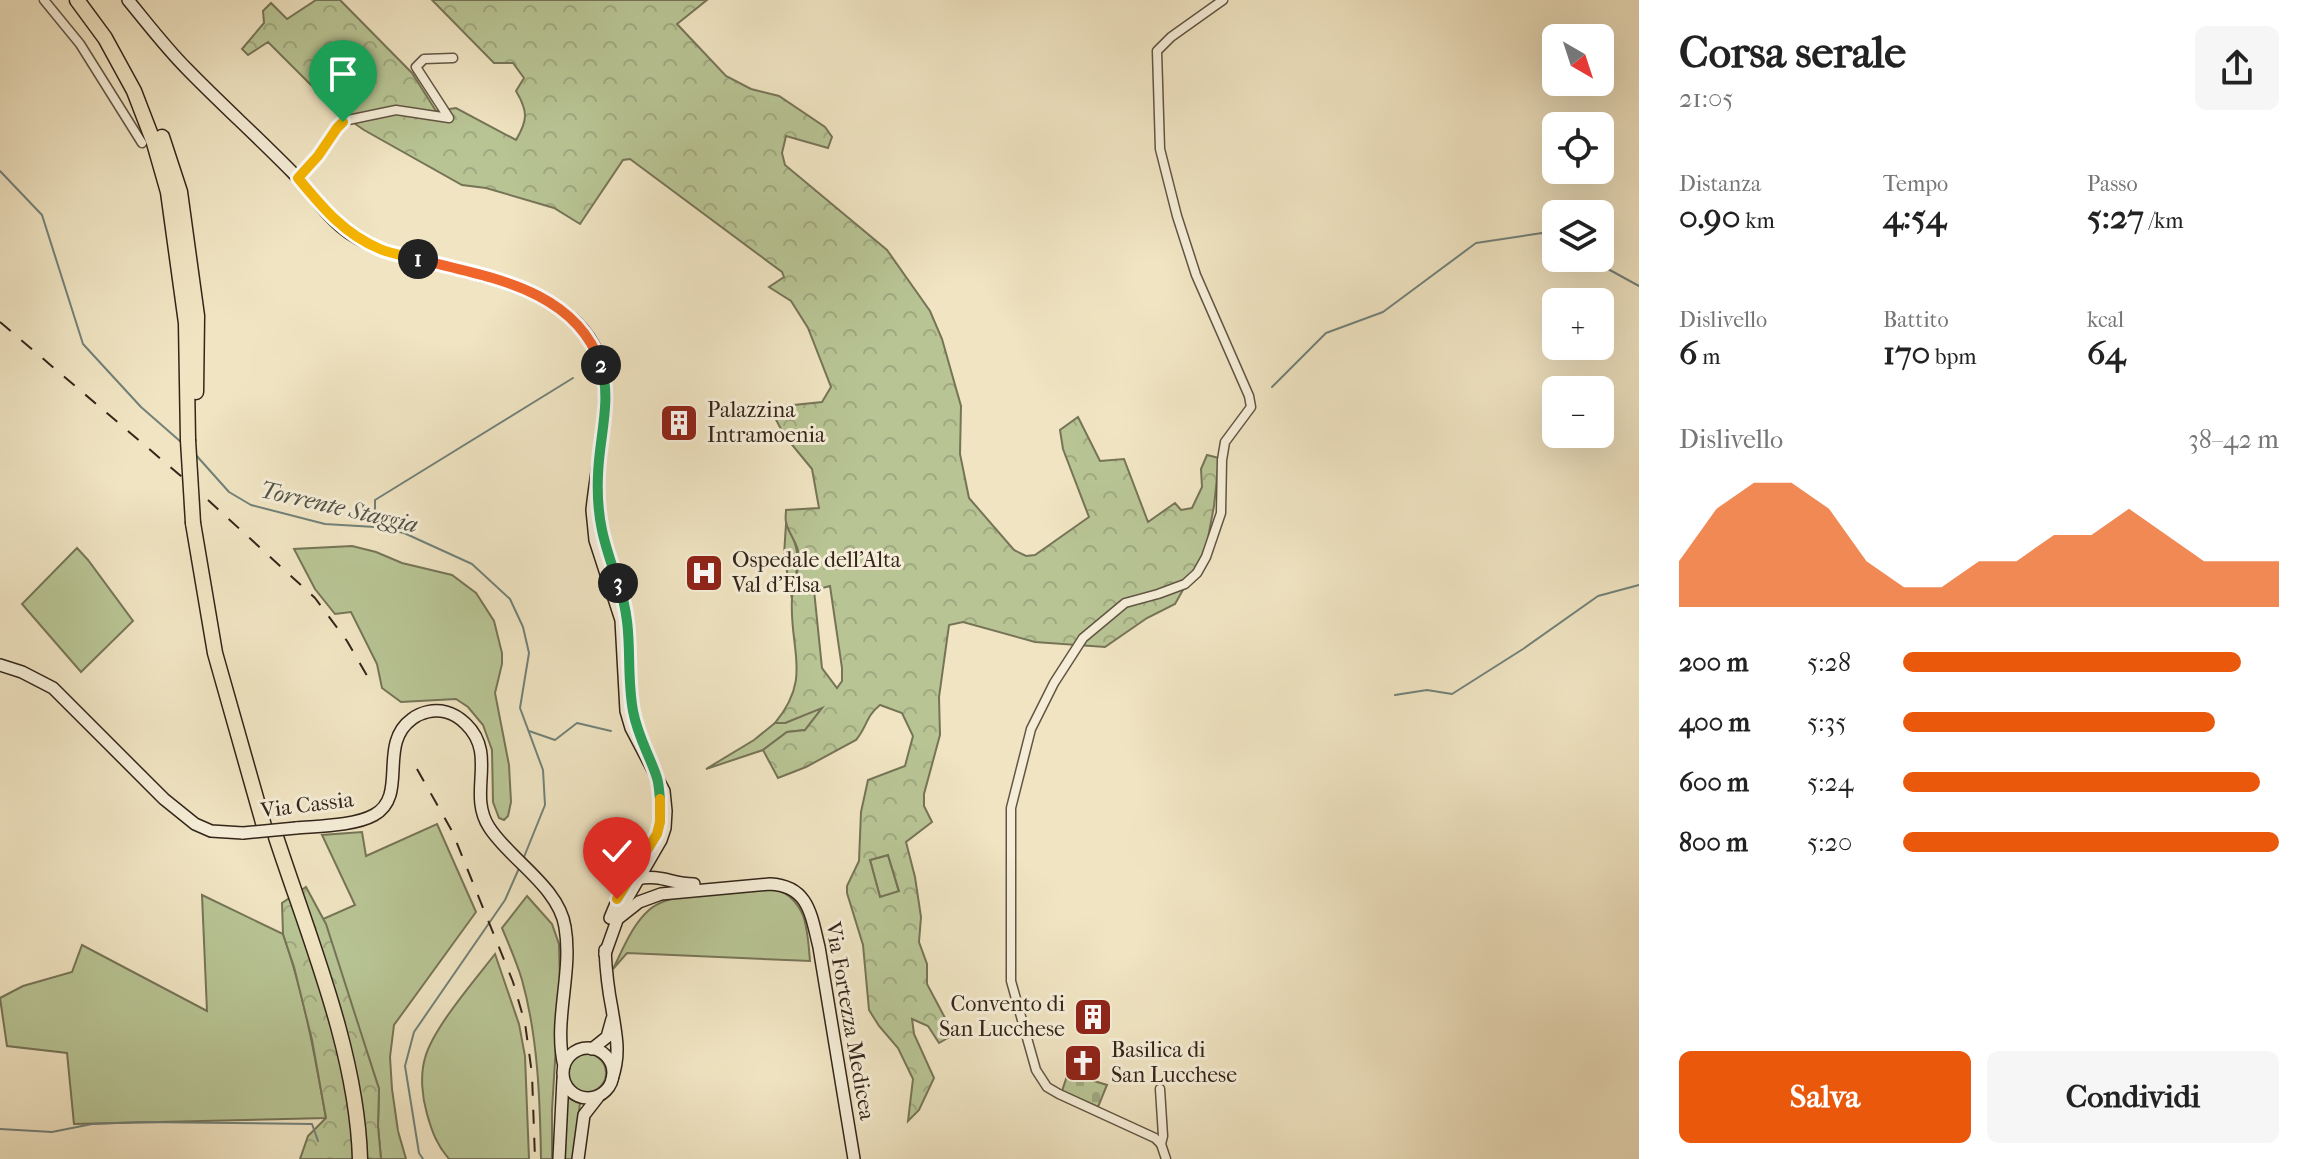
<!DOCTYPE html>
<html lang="it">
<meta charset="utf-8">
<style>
:root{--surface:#fff;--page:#f6f6f6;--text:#222;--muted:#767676;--accent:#ea580c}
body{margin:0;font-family:"IM FELL French Canon",serif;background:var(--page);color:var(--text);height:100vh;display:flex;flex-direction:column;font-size:30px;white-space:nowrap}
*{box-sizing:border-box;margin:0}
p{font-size:26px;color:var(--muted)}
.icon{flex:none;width:44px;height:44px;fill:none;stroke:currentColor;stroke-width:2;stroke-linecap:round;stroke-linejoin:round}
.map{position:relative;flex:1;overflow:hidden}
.drawer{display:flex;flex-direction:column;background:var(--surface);width:680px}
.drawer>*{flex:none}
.needle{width:52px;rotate:141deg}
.buttons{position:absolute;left:1542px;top:24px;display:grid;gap:16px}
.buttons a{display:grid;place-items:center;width:72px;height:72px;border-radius:12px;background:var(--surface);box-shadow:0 8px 32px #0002;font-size:40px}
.pin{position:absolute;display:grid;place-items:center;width:68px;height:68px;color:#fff;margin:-82px -34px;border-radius:50% 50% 50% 0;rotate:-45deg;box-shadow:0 0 8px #0007}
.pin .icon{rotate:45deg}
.km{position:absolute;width:40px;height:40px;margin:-20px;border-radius:50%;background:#222;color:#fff;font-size:22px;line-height:40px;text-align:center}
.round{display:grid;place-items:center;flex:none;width:84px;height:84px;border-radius:12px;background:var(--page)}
.head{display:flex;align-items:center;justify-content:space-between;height:136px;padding:0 40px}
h1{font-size:44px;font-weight:800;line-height:60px}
.stats{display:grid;grid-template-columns:repeat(3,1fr);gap:12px;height:136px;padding:8px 40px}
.stats div{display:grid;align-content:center}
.stats b{font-size:34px;font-weight:800}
.stats small{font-size:22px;font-weight:400}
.stats p{font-size:22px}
.chart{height:224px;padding:16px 40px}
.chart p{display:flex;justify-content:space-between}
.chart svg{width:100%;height:144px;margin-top:8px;fill:var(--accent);opacity:.7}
.button{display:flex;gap:16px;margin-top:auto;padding:16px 40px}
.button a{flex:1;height:92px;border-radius:12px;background:var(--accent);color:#fff;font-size:32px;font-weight:800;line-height:92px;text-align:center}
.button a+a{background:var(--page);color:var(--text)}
ul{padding:0 40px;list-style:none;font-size:26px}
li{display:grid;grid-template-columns:128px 96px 1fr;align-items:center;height:60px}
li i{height:20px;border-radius:10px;background:var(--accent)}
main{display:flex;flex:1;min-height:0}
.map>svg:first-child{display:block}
.green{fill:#b8c494;stroke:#767457;stroke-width:2}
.forest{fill:url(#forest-crowns);stroke:#767457;stroke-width:2;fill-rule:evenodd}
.cemetery{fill:url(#cemetery-stones);stroke:#767457;stroke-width:2}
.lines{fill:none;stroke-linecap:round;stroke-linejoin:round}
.stream{stroke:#718179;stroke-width:2}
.street-casing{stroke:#625544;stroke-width:11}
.secondary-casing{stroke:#33251a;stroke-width:14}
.highway-casing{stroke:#33251a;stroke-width:17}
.street{stroke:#f5edd7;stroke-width:8}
.secondary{stroke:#f5edd7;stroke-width:11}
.highway{stroke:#f0e4c2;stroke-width:14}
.rail{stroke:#33251a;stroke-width:2;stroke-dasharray:14 14;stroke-linecap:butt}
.secondary-bridge-casing{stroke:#33251a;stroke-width:14;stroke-linecap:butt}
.highway-bridge-casing{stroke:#33251a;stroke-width:17;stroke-linecap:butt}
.secondary-bridge{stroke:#f5edd7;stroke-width:11}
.highway-bridge{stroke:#f0e4c2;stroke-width:14}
.split-1-casing{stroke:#fff;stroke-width:16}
.split-2-casing{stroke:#fff;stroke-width:16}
.split-3-casing{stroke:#fff;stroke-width:16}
.split-4-casing{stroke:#fff;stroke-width:16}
.split-5-casing{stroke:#fff;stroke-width:16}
.split-1{stroke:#f5b400;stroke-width:10}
.split-2{stroke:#f0652b;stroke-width:10}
.split-3{stroke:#22a559;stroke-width:10}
.split-4{stroke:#22a559;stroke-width:10}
.split-5{stroke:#f5b400;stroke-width:10}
.labels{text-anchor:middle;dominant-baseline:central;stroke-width:6;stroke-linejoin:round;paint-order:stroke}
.poi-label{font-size:22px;fill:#33251a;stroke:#f5edd7;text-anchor:start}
.street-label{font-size:22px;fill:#33251a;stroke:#f5edd7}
.water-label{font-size:24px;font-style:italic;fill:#525349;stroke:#f5edd7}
</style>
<main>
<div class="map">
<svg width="1639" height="1159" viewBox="0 0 1639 1159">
<defs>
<pattern id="forest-crowns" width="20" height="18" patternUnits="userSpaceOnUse" patternTransform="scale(2)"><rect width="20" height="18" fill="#b8c494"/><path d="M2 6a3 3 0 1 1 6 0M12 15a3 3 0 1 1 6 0" fill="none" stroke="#9fa87f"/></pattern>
<pattern id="cemetery-stones" width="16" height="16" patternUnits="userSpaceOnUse" patternTransform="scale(2)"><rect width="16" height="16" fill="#b8c494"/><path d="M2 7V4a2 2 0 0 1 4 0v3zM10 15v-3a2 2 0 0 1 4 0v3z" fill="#9fa87f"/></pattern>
</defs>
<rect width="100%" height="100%" fill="#f0e4c2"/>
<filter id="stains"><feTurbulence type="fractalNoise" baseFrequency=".0025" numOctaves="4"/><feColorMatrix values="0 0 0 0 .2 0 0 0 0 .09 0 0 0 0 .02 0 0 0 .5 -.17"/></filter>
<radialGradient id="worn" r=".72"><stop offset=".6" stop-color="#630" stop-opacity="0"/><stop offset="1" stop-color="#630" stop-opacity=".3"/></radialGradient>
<!-- green -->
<g class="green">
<path d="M786 524C804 555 797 565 792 599L784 555Z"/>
<path d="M352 546 376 552 402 563 452 575 476 593 494 621 502 653V664L495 693 509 765 511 802 508 816 504 820 499 818 493 802 492 750 483 725 468 707 456 699 401 702 382 688 377 664 351 612 335 614 315 589 294 549Z"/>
<path d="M77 548 88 560 133 621 81 672 22 604Z"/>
<path d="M823 707 805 730 787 732 763 750 706 769 754 740 775 723H785Z"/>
<path d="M437 824 476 912 394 1025 390 1057 392 1089 398 1131 406 1159H381L378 1126 379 1089 323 919 355 905 322 835 362 832 366 856Z"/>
<path d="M888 855 899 892 880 897 870 860Z"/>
<path d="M776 888C808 903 807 929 810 961L627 953 613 969C623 949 632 925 649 910 672 889 744 891 776 888Z"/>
<path d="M202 895 283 934C304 994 315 1056 326 1118L74 1124 67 1053 7 1046 0 998 23 986 72 972 82 945 207 1011Z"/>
<path d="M527 896 552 924 559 944 560 981 552 1110V1159H541C540 1100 538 1037 522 980 517 963 509 945 502 928Z"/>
<path d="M495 954 519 1024 525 1056 529 1159H449C437 1145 432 1132 427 1114 422 1097 420 1075 425 1058 433 1028 475 980 495 954Z"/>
<circle cx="587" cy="1073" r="19"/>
<path d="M567 1095 580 1103 573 1159H562Z"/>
</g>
<!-- forest -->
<g class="forest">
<path d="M316 0H340L412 73 436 111 456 108 516 140C528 120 528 111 516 91L524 78 513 63H494L432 0H707L677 24 726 76 751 89 779 96 825 127 832 137 828 148 786 136 782 153 785 165 887 250 930 311 942 339 961 406 960 454 969 498 1014 550 1026 556 1035 555 1089 517 1063 449 1060 430 1078 417 1100 461 1124 459 1148 522 1175 503 1181 510 1192 508 1202 487 1201 469 1207 455 1219 458 1214 506 1206 549 1175 604 1147 618 1105 647 1035 642 963 622 949 625 939 697 940 735 924 794V806L932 822 906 842 915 877 921 917 919 942 927 964V984L945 1018 951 1036 939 1043 928 1026 912 1019 914 1034 934 1078 919 1110 908 1121 913 1079 898 1048 879 1026 869 1010 863 945 847 893V886L859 861 861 812 868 780 905 766 913 736 902 713 880 705C866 716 867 727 856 740L806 767 778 778 763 750 787 732 805 730 822 708 785 723H775C813 677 789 650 792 599 792 585 800 570 799 557 799 543 788 534 786 522 785 518 786 514 786 510L819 508 812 469 784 435 772 412 784 406 822 402 831 387 808 328 791 301 769 287 784 277 782 272 630 159 623 160 580 224 554 208 486 188 462 185 364 130 338 112 268 42 248 55 242 49 264 23 263 11 271 3 287 19ZM830 586 842 668V681L837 688 822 668 814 590ZM888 855 899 891 880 897 870 860Z"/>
<path d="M306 887 326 924 379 1089 378 1126 381 1159H300L308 1136 326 1118 312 1040 294 967 283 934 282 903Z"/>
</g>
<!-- cemetery -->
<path class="cemetery" d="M1068 1073 1107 1085 1098 1107 1062 1091Z"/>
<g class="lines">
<!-- stream -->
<g class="stream">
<path d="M0 171 42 215 83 344 141 407 181 442"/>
<path d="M1588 258 1639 286"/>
<path d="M1272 387 1326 333 1383 312 1476 243 1542 233 1556 241"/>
<path d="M195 454 229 492 251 505 325 524 375 527 404 533 472 564 510 599 523 627 529 653 520 708 543 770 545 805 524 857"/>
<path d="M375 526V500L573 378"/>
<path d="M1395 695 1427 690 1452 694 1523 649 1598 596 1639 585"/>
<path d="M529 731 555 740 577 723 611 731"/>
<path d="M0 1129 52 1132 92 1124 141 1122 312 1124 318 1141"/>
<path d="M423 1159 419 1153 405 1066 414 1032 505 900 520 866"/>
</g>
<!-- street casing -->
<g class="street-casing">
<g id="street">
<path d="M44 0 80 44 142 143"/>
<path d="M298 178 320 154 337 128 348 120 396 110 449 118 416 67 424 59 453 58"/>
<path d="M1160 1089 1163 1136 1161 1144 1166 1159"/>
<path d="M1161 1144 1155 1138 1059 1094 1047 1087 1036 1070 1011 981V808L1031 729 1054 683 1083 638 1125 603 1158 594 1185 584 1197 573 1206 557 1221 513 1222 460 1225 442 1251 407 1249 396 1196 275 1177 216 1160 149 1157 51 1171 37 1223 0"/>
</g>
</g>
<!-- secondary casing -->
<g class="secondary-casing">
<g id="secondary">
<path d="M128 0C147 23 166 48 187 69 222 105 260 139 295 175 313 194 327 218 349 233 377 252 413 258 446 266 515 284 606 305 605 395 605 434 596 471 592 510L595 540 621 620 626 711 631 728 664 791 666 811 665 828 661 840 621 909 605 954"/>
<path d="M0 665 22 672 53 688 164 799 195 824 211 831 243 833"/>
<path d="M296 828C318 826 354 826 374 815 409 796 377 744 412 719 421 712 434 709 446 712 454 714 460 718 466 724 498 755 467 793 489 827 509 859 559 887 565 927 573 973 553 1021 564 1066"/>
<path d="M637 879C662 874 671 884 694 884"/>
<path d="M620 917 639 902 661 894 770 884C809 886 811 915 819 947L854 1159"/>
<path d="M610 918 620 894 651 846"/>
<path d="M605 950C606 970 608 989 612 1009 616 1035 621 1053 612 1079"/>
<circle cx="588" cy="1073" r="25"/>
<path d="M592 1049 607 1037 612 1019"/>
<path d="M559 1159 563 1079"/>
<path d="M578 1159 584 1115 598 1097"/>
</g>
</g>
<!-- highway casing -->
<g class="highway-casing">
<g id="highway">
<path d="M77 0 105 38 134 91 154 143 168 192 186 323 188 440"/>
<path d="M162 137 180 192 197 316 196 392"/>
<path d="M193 523 215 653 264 826"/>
<path d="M276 837C309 938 357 1052 360 1159"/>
</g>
</g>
<!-- street -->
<use href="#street" class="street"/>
<!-- secondary -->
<use href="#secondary" class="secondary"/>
<!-- highway -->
<use href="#highway" class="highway"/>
<!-- rail -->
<g class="rail">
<path d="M0 322 182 477"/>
<path d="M208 500 315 598 347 641 373 686"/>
<path d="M417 769 452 831 513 982 525 1023 532 1074 535 1159"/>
</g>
<!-- secondary-bridge casing -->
<g class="secondary-bridge-casing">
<path id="secondary-bridge" d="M243 833 296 828"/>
</g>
<!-- highway-bridge casing -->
<g class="highway-bridge-casing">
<path id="highway-bridge" d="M188 440 193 523"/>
</g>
<!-- secondary-bridge -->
<use href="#secondary-bridge" class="secondary-bridge"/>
<!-- highway-bridge -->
<use href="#highway-bridge" class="highway-bridge"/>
</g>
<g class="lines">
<!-- split-1 casing -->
<g class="split-1-casing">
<path id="split-1" d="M343 122 337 128 318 156 298 178C322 207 344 234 380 249 392 254 406 256 418 259"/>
</g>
<!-- split-2 casing -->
<g class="split-2-casing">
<path id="split-2" d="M418 259C487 277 575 288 601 365"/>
</g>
<!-- split-3 casing -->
<g class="split-3-casing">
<path id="split-3" d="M601 365C612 401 599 438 598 475 596 518 604 543 618 583"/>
</g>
<!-- split-4 casing -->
<g class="split-4-casing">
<path id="split-4" d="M618 583C635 630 625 666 633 711 638 737 648 752 656 775 659 782 659 791 660 799"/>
</g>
<!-- split-5 casing -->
<g class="split-5-casing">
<path id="split-5" d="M617 899 657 834 660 822V799"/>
</g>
<!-- split-1 -->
<use href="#split-1" class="split-1"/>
<!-- split-2 -->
<use href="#split-2" class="split-2"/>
<!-- split-3 -->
<use href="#split-3" class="split-3"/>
<!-- split-4 -->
<use href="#split-4" class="split-4"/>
<!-- split-5 -->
<use href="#split-5" class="split-5"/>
</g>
<!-- icons -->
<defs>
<g id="building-square" transform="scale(2)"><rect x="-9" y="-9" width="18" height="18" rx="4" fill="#8f2418" stroke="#f5edd7"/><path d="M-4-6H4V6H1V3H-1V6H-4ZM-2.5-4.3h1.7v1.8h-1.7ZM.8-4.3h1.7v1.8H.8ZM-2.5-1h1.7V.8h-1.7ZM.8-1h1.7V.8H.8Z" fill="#fff"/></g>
<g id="hospital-square" transform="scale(2)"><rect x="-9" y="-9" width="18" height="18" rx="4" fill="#8f2418" stroke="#f5edd7"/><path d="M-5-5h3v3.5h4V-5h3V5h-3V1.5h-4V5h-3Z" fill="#fff"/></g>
<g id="church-square" transform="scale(2)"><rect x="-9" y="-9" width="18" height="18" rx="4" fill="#8f2418" stroke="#f5edd7"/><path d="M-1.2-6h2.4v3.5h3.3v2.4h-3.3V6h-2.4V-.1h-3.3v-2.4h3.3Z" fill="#fff"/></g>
</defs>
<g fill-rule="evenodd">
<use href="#building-square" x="679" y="423"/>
<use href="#hospital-square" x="704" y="573"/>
<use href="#building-square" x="1093" y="1017"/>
<use href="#church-square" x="1083" y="1063"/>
</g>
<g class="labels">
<!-- poi labels -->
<g class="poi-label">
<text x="707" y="410">Palazzina<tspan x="707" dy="25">Intramoenia</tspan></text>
<text x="732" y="560">Ospedale dell'Alta<tspan x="732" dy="25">Val d'Elsa</tspan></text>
<text x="1065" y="1004" text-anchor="end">Convento di<tspan x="1065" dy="25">San Lucchese</tspan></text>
<text x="1111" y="1050">Basilica di<tspan x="1111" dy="25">San Lucchese</tspan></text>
</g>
<!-- street labels -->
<g class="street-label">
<text transform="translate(307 805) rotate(-7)">Via Cassia</text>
<text transform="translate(850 1021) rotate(80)">Via Fortezza Medicea</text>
</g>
<!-- water labels -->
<g class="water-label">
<text transform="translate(339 507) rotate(13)">Torrente Staggia</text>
</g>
</g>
<rect width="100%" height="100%" filter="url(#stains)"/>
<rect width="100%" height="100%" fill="url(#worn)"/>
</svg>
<div class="buttons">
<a><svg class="needle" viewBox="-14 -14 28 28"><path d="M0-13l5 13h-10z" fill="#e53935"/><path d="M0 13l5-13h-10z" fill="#767676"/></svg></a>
<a><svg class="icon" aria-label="locate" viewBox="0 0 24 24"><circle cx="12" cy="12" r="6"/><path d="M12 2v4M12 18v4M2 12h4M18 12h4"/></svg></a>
<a><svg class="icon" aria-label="layers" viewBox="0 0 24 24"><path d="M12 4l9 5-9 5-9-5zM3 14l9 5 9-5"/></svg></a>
<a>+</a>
<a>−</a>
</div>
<div class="pin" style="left:343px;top:122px;background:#1e9e55"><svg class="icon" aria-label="arrive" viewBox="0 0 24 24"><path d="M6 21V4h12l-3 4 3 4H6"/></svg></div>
<div class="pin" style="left:617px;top:899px;background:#d93025"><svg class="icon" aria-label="check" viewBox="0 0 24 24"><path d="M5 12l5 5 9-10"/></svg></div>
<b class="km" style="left:418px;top:259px">1</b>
<b class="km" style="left:601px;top:365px">2</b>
<b class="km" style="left:618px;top:583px">3</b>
</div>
<section class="drawer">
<div class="head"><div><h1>Corsa serale</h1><p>21:05</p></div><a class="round"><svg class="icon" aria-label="share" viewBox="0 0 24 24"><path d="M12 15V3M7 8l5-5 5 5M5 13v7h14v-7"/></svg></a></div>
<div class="stats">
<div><p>Distanza</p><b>0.90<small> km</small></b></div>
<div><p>Tempo</p><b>4:54</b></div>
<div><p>Passo</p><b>5:27<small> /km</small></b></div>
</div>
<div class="stats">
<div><p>Dislivello</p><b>6<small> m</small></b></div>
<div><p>Battito</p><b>170<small> bpm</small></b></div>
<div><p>kcal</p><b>64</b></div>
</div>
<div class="chart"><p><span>Dislivello</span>38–42 m</p>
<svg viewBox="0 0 160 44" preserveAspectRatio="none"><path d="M0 44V30L10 14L20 6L30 6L40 14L50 30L60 38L70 38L80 30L90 30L100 22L110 22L120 14L130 22L140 30L150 30L160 30V44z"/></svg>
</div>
<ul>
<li><b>200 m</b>5:28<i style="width:90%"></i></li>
<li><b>400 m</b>5:35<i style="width:83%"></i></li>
<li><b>600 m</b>5:24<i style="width:95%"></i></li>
<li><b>800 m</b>5:20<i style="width:100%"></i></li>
</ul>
<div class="button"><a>Salva</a><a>Condividi</a></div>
</section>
</main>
